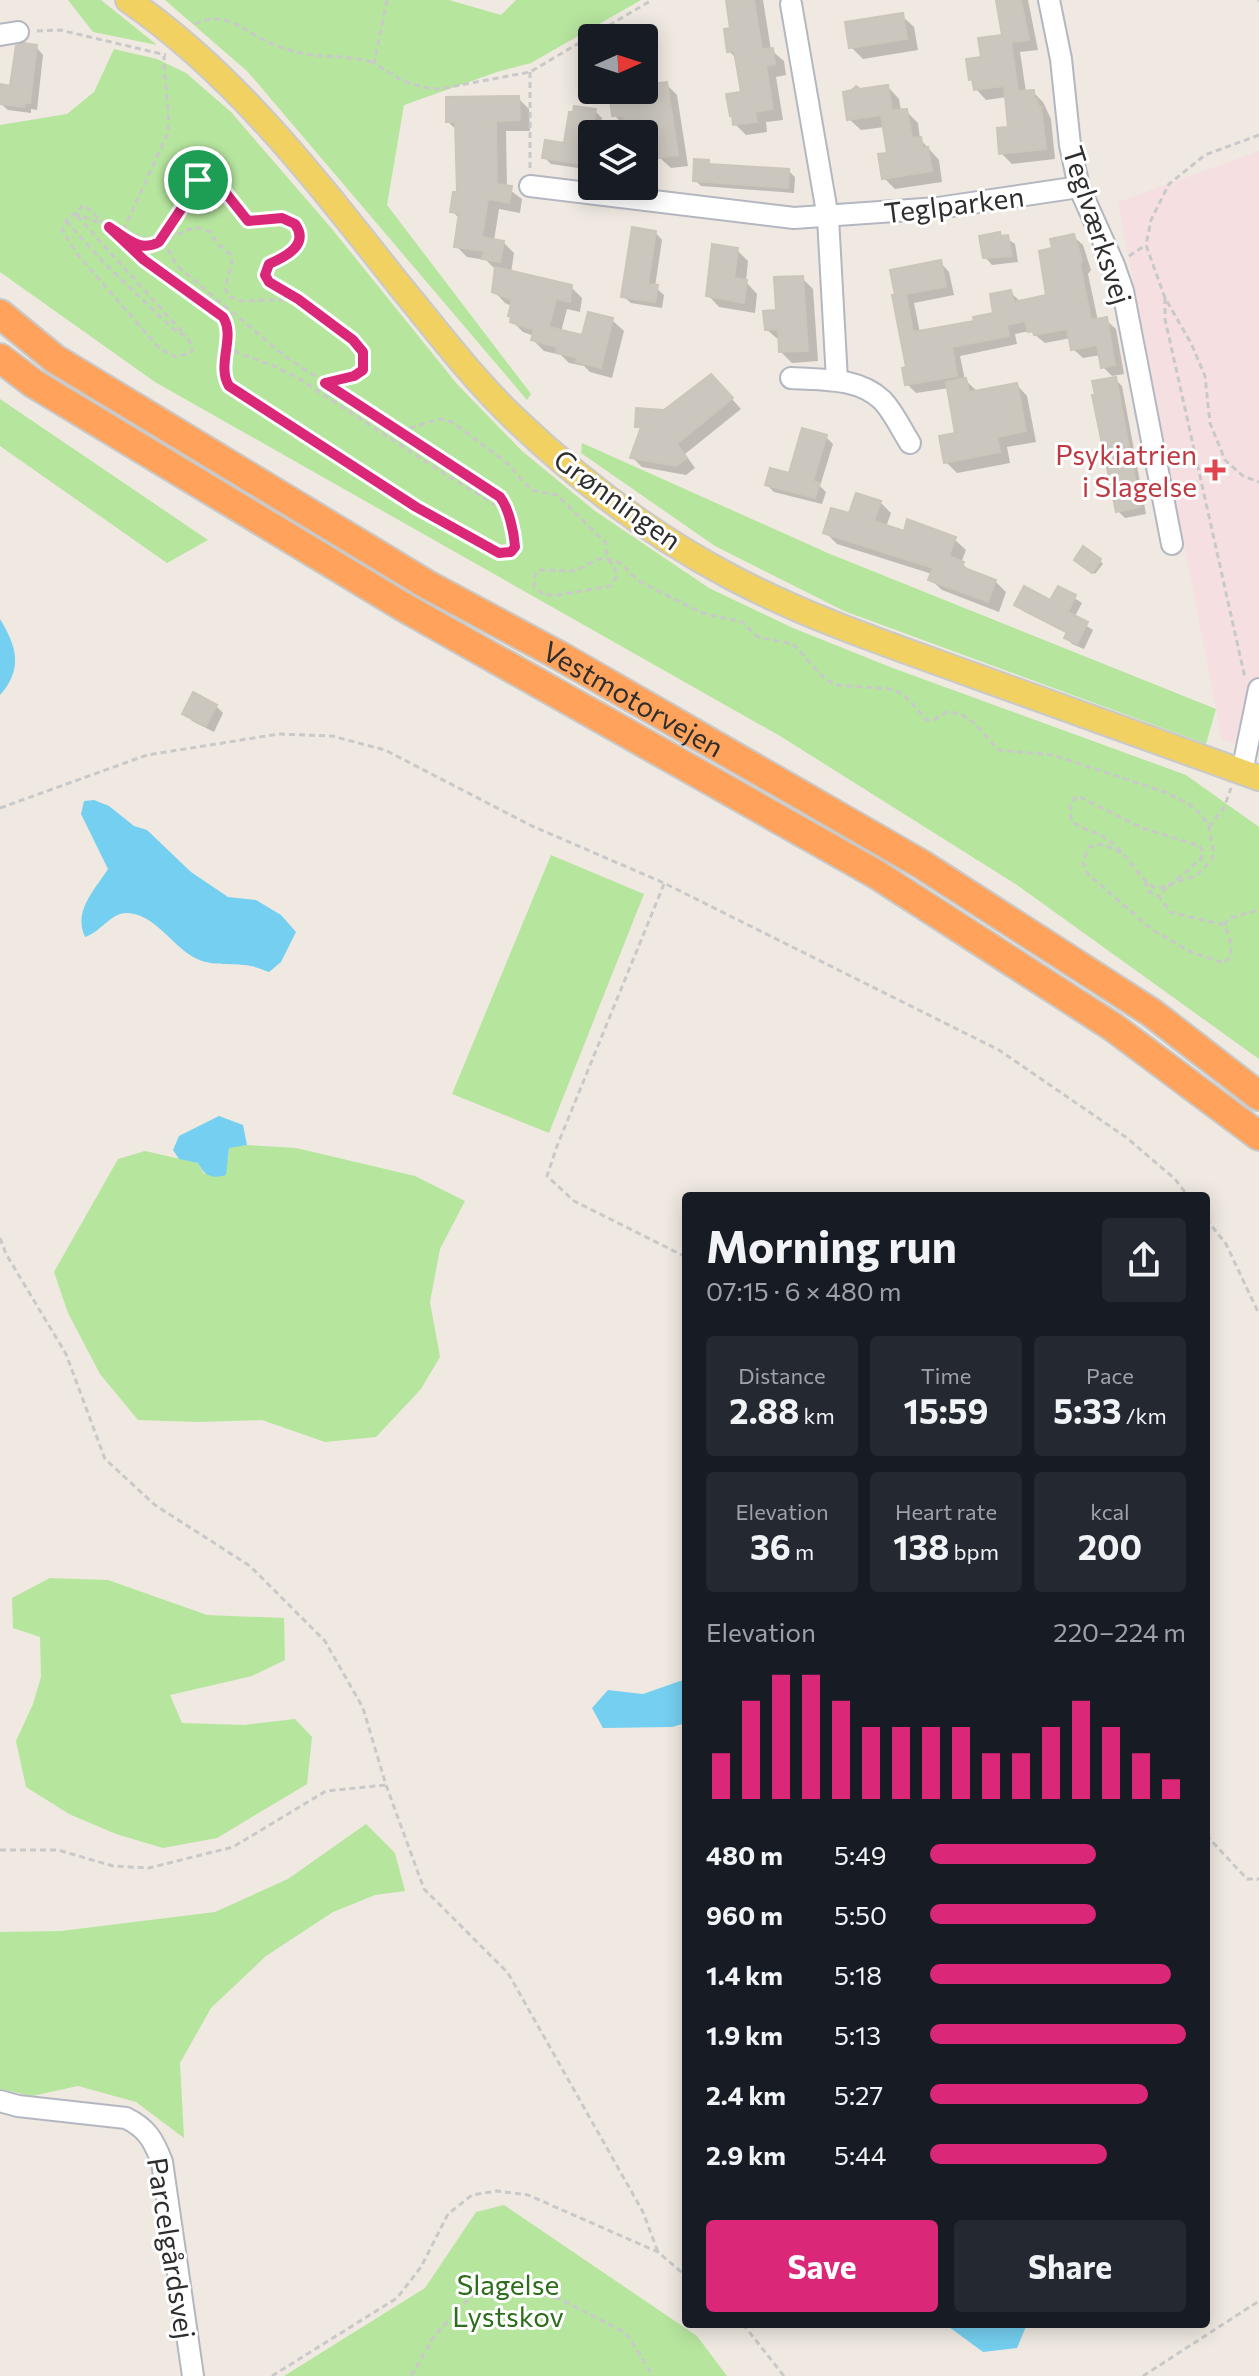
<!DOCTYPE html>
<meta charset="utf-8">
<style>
:root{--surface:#171b24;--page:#242831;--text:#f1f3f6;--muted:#9ea1a6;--accent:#db2777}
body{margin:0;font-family:Commissioner,sans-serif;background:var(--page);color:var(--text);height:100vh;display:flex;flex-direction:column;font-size:30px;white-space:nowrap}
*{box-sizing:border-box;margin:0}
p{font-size:26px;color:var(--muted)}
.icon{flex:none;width:44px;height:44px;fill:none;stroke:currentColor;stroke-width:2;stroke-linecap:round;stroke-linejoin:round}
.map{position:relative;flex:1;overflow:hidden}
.panel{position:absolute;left:682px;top:1192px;width:528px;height:1136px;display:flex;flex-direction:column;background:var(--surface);border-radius:8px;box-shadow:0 4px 20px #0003}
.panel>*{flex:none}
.needle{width:52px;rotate:87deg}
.tools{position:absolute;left:578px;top:24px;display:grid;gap:16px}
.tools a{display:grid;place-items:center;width:80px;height:80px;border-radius:8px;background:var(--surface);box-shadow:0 4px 20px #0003;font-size:40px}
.pin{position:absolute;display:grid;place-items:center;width:68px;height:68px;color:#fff;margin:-34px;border:4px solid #fff;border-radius:50%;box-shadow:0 2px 8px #0007}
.round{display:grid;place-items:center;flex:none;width:84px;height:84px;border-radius:8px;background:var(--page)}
.summary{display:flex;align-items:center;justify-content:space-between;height:136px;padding:0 24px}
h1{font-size:44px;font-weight:700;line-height:60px}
.figures{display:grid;grid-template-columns:repeat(3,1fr);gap:12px;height:136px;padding:8px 24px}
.figures div{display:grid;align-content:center;border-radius:8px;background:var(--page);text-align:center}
.figures b{font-size:34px;font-weight:700}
.figures small{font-size:22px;font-weight:400}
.figures p{font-size:22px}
.chart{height:224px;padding:16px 24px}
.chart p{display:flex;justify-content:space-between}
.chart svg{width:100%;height:144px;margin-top:8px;stroke:var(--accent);stroke-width:6}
.action{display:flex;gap:16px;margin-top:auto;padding:16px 24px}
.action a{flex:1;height:92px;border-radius:8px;background:var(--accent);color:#fff;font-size:32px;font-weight:700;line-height:92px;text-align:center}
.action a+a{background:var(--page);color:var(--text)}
ul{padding:0 24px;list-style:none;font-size:26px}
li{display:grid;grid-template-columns:128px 96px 1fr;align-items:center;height:60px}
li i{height:20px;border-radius:10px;background:var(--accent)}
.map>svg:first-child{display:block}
.medical{fill:#f5dfe0}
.green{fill:#b6e59e}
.water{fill:#75cff0}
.shadow{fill:#0003}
.building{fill:#cbc7bf;stroke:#cbc5ba;stroke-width:2}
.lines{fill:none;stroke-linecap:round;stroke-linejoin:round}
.minor-casing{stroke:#b4b7c1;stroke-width:24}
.major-casing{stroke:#c9c9c9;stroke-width:28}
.highway-casing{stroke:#c9c9c9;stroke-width:32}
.path{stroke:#c9c9c9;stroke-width:3;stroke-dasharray:6 4;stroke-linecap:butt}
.minor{stroke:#fff;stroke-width:20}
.major{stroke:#f2d163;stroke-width:24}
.highway{stroke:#ffa35c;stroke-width:28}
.route-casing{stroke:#fff;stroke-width:16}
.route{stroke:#db2777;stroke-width:10}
.health-dot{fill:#e0444e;stroke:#fff;stroke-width:3}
.labels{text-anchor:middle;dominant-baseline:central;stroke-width:6;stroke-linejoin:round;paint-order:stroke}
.street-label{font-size:28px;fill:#2e2e2e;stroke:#fff}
.health-label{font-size:28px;fill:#be3a42;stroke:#fff;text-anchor:end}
.park-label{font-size:28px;fill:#2c6e1b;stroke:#fff}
</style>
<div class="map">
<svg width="1259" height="2376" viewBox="0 0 1259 2376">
<rect width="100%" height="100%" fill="#efe9e1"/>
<!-- medical -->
<path class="medical" d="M1259 151V752L1222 739 1118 202Z"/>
<!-- green -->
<g class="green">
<path d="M68 0H101L157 45 93 32Z"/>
<path d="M165 0H449L501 15 516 0H641L531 63 497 72 404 105 387 205 531 394 527 400 248 72Z"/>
<path d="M114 49 157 59 186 73 231 112 332 229 457 384 522 451 595 511 709 588 793 628 890 667 1186 775 1259 827V1059L1017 885 780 736 155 382 0 272V125L67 114 94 92Z"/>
<path d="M0 399 208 540 167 563 0 446Z"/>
<path d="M582 443 830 554 1216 709 1206 744 844 611 715 546 581 453Z"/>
<path d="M551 855 644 894 549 1133 452 1094Z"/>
<path d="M247 1145 296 1148 415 1176 465 1201 440 1249 430 1302 440 1357 421 1389 376 1437 325 1442 262 1420 197 1422 138 1420 100 1374 68 1313 54 1272 118 1159 145 1151 198 1163 204 1174 228 1159 229 1147Z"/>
<path d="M50 1578 108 1580 207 1615 284 1618 285 1660 252 1676 170 1695 182 1723 244 1725 295 1719 312 1737 307 1784 217 1838 163 1848 116 1834 69 1814 26 1787 16 1741 33 1704 41 1677 40 1637 13 1628 12 1598Z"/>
<path d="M366 1824 395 1853 405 1891 375 1895 333 1912 266 1956 211 2008 180 2063 184 2138 136 2102 78 2086 32 2096 0 2089V1932L61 1931 215 1912 288 1879Z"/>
<path d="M504 2205 697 2336 727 2376H284L425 2288 476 2212Z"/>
</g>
<!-- water -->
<g class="water">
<path d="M0 619C17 647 23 669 0 695Z"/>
<path d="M94 800 109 806 134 826 147 830 191 872 228 897 256 900 281 915 296 932 281 962 269 972C263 970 257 967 251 966 230 962 209 968 190 955 170 942 154 915 128 913 111 912 101 932 85 937 73 911 94 891 108 869L81 814 84 801Z"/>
<path d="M219 1116 243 1125 247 1145 229 1148 226 1175C211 1179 205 1176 198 1163L179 1159 173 1150 179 1136Z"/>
<path d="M686 1679V1723L672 1727 603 1728 592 1708 608 1690 643 1694Z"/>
<path d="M945 2324H1027L1017 2348 983 2352Z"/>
</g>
<!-- shadow -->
<g class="shadow">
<path d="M728 0H763L771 50 784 61 786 75 776 77 783 120 766 122 767 132 746 135 735 124 743 93 738 60 729 51 733 29Z"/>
<path d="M998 0H1028L1038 50 1020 52 1026 92H1033L1043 102 1051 119 1055 159 1012 164 1001 153 1010 129 1007 97 986 100 976 89 971 79 983 59 1004 36Z"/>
<path d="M902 16 914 27 918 50 863 59 851 47Z"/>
<path d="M36 47 43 55 37 110 31 109V113L8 110 0 103Z"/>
<path d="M666 84 677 95 688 166 671 168 660 158 658 145 644 147V134H628L625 126 614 115 611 94 644 90V88Z"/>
<path d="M888 87 899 99 901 111H906L918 123 920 139 939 160 942 182 895 189 884 178 890 155 885 127 861 130 849 119 860 91Z"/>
<path d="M518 98 529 109 530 131H506L507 188 522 199 520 213 499 209 494 241 503 242 514 253 511 273 571 287 582 298 580 312 567 309 561 332 584 338 612 320 624 331 612 378 590 372 584 366 569 363 561 355 544 351 533 340 534 336 523 332 512 321V306L505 303 494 291 496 270 486 260 467 257 456 246 460 219 452 211 459 195 458 131 448 122Z"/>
<path d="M595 111 602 118 599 134H592V170L551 164 544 157 566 145Z"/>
<path d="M709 162 713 166 789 171 795 177 794 193 701 186 695 180Z"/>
<path d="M655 232 662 240 655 287 664 295 662 308 631 303 623 296Z"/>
<path d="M1000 234 1015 244 1018 262 992 265 985 257Z"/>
<path d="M1073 236 1083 245 1091 270 1088 274 1098 321 1106 320 1116 329 1124 374 1112 376 1122 386 1146 514 1125 518 1118 511 1115 379 1103 367 1101 355 1083 358 1073 349 1071 338 1045 343 1030 331 1015 334 1017 344 960 356 965 380 978 392 1017 385 1027 396 1036 442 1007 447 1010 463 957 473 946 462 958 435 949 388 916 393 907 384 908 369 894 297 940 262 949 272 954 295 914 303 920 333 976 323 996 315 1010 292 1020 301 1049 297 1054 250Z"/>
<path d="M737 250 748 261 746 282 757 294 755 313 719 307 708 295Z"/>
<path d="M802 278 813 289 818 361 792 363 781 352 780 341 766 329Z"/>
<path d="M720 386 741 409 685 454 695 468 686 475 642 467 632 457 642 430 637 426Z"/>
<path d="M826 437 833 444 820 486 826 492 822 504 774 492 767 485 790 476Z"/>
<path d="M880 502 891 513 886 527 905 533 954 539 966 550 961 563 973 573 995 581 1006 592 999 612 942 590 930 579 932 574 837 544 825 532 850 516Z"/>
<path d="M1100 560 1103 564 1095 574 1079 562Z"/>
<path d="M1059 588 1082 603 1074 618 1093 630 1084 649 1072 644 1066 637 1068 634 1023 611 1017 604 1051 603Z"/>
<path d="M216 706 223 713 214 732 192 721 185 713Z"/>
</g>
<!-- building -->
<g class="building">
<path d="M726 0H754L762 49 773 48 775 64 766 66 773 109 755 112 757 122 733 125 732 115 730 116 726 94 741 92 734 51 727 52 724 29 730 28Z"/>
<path d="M996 0H1021L1029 40 1011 42 1018 91 1034 90V99H1037L1039 107H1041L1046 149 999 154 997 128 1008 127 1004 86 974 90 972 79 969 80 966 59 981 57 978 38 1002 35Z"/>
<path d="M903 13 907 39 849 48 845 22Z"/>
<path d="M23 43 37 45 30 103H25L24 107 0 104V84L10 86 16 46Z"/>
<path d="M667 82 678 155 658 158 654 134H626L623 116H612L609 92 644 90V85Z"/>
<path d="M888 85 892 110 907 109 912 138 921 137 923 148 928 147 932 171 882 179 878 154 887 153 881 115 847 120 843 92 852 90 856 86 860 89Z"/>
<path d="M519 96 520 120 496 121 497 184 512 186 509 203 488 199 482 237 504 241 500 262 482 259 484 251 454 247 459 213 450 212 453 192H457L455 122H446V97Z"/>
<path d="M574 106 596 109 587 165 542 158 545 140 564 143 569 112H573Z"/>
<path d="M694 159 709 160V164L789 169 788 188 693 181Z"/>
<path d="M632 227 656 231 648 284 658 285 655 302 621 297Z"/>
<path d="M1000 232 1001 236 1008 235 1012 256 983 258 979 236Z"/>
<path d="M1074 234 1082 260 1080 264 1091 320 1107 317 1115 365 1101 368 1097 345 1071 350 1067 329 1034 335 1033 331 1028 332 1025 321 1007 325 1009 336 952 347 957 376 905 385 902 368 906 367 892 295H895L890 270 941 260 946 287 906 294 913 332 974 321 973 317 993 313 990 294 1011 290 1014 302 1046 295 1039 251 1052 248 1050 239Z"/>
<path d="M712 244 738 248 734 278 747 280 744 303 706 296Z"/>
<path d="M495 267 572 285 570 302 556 299 549 327 582 335 588 312 613 318 601 368 576 362 577 358 556 352 557 347 531 340 534 330 510 322 511 317 508 316 512 300 492 292Z"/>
<path d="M803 276 808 351 779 352 778 329 765 330 763 311 776 310 774 277Z"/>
<path d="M711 374 733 398 677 444 687 458 676 466 630 458 641 427H635L636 408 664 410Z"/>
<path d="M1116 377 1140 507 1116 512 1092 395H1095L1092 381Z"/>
<path d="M966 378 969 392 1017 383 1026 431 997 437 1000 452 944 463 939 436 955 433 946 382Z"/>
<path d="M802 428 827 435 813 481 820 483 815 498 765 485 770 468 789 473Z"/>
<path d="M856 493 881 501 874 521 904 531 907 519 956 537 949 556 964 562 962 567 996 580 988 602 928 580 933 568 823 533 831 508 849 513Z"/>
<path d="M1083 546 1101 559 1092 573 1074 560Z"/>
<path d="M1024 586 1050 600 1058 586 1076 595 1068 612 1088 622 1077 644 1064 638 1067 632 1014 605Z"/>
<path d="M193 692 217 705 206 726 182 714Z"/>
</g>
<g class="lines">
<!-- minor casing -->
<g class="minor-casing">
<g id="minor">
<path d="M1049 0 1061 59 1070 145 1079 187 1114 265 1123 291 1172 544"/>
<path d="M791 4 828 218 837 380"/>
<path d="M0 35 18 32"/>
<path d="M530 186 794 218 938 208 1079 187"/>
<path d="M791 378C821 380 858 377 882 400 893 411 901 429 910 443"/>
<path d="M1242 772 1259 689"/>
<path d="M0 2101 18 2106 126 2118C147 2128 154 2141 162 2162L193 2376"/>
</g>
</g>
<!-- major casing -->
<g class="major-casing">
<path id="major" d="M128 0C237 75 319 184 400 286 437 331 473 379 515 419 579 480 653 536 731 577 806 617 887 644 967 673 1064 708 1162 743 1259 778"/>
</g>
<!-- highway casing -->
<g class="highway-casing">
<g id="highway">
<path id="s1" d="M0 314 55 359 426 584 560 656 921 864 1152 1013 1259 1096"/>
<path d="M0 358 33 383 402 606 876 874 1113 1027 1259 1136"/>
</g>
</g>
<!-- path -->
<g class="path">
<path d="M387 0 374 63 401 80 422 87 439 89 530 72 652 0"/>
<path d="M1258 0 1259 1"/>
<path d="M195 24C224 10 240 28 264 40 276 47 292 51 306 54 329 58 351 55 374 63"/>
<path d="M37 31 60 30 166 55"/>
<path d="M530 72V168"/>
<path d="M1259 135 1205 155 1169 184 1151 220 1146 245 1165 298 1191 343 1205 376 1210 423 1225 460 1243 476 1259 482"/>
<path d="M74 213 105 225"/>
<path d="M77 216 185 335"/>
<path d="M66 221 106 265 173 329C182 335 193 338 192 352L176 357 160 349 78 255 62 230 66 221 84 205 144 260 223 317C236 337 216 365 229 386L416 507 499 553 511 552 515 547 505 510 446 475 298 378 272 365 238 353 229 343 227 334"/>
<path d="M106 222 123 231 168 133C170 107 164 82 164 56"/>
<path d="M123 231 166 245 177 266 286 357 500 497 505 510"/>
<path d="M118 233C132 242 143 251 159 242L198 180 210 175C224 181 234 209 248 221 267 223 285 212 299 229 301 254 280 254 266 268L269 282C289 294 353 332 362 351 364 356 363 364 363 370L354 376 325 383"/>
<path d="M159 242 196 227 210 232 219 245 231 255 232 263 225 289 230 297 242 301 297 299"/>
<path d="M1129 256 1146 245"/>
<path d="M1165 298V319L1245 678"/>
<path d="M400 431 440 419 452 422 506 462 531 490 557 495 606 543C606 547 606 554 608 558 612 565 616 568 617 576L610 586 558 595H544L534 587 535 574 540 570 575 571 598 559H609L620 563 639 581 702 613 742 622 758 637 793 644 825 679 836 685 891 689 904 695 927 720H933L947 712C974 713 981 734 999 750L1053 755 1165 792 1189 804 1201 814 1209 827 1213 849 1212 860 1196 876 1170 884 1159 896 1170 912 1224 925"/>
<path d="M1080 797 1142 828 1200 846 1203 852 1201 859 1169 886 1155 888C1136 876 1128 855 1111 842 1099 832 1083 830 1071 821L1070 806 1075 798Z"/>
<path d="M0 808 147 755 279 734 332 736 385 750 532 826 664 883 999 1050 1127 1138 1175 1179 1188 1196"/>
<path d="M1209 827 1224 808 1231 788"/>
<path d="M1121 853 1103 844 1089 847 1083 862 1087 873 1151 929 1191 952 1224 963C1236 954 1230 937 1224 925L1229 918 1259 910"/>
<path d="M1145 881 1149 892 1159 896"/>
<path d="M664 884 557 1146 547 1176 574 1201 686 1257"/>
<path d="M1206 1219 1226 1244 1259 1314"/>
<path d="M0 1238 6 1254 66 1354 105 1459 155 1505 250 1566 325 1641 363 1708 386 1785 424 1889 508 1973 643 2212 658 2252"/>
<path d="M1206 1835 1247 1879H1259"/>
<path d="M0 1850H58L113 1866 149 1868 233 1847 326 1791 386 1785"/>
<path d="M743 2324 784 2376"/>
<path d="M272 2376 397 2298 421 2267 448 2214 472 2195 497 2191 528 2195 658 2252 686 2276"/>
<path d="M411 2376 435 2335 481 2286H510L560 2299 626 2333 653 2376"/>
<path d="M1143 2376 1259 2301"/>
</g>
<!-- minor -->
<use href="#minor" class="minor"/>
<!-- major -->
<use href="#major" class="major"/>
<!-- highway -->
<use href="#highway" class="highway"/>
</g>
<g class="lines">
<!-- route casing -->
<g class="route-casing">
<path id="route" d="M204 175H210L218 179 221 187 248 221 282 218 295 224C310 245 285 257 269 264L265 275 269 282 298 299 353 340 363 352V370L354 376 325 383 500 497C509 509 514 532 515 547L511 552 499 553 416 507 229 386C216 365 236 337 223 317L144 260 109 227C125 237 140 253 159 242Z"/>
</g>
<!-- route -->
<use href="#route" class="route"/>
</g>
<!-- markers -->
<path class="health-dot" d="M1211 458h8v8h8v8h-8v8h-8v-8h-8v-8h8z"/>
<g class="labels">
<!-- street labels -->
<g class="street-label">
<text transform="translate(954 204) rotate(-7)">Teglparken</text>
<text transform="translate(1098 225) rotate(72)">Teglværksvej</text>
<text transform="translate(618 499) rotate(36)">Grønningen</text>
<text stroke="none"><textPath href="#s1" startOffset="742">Vestmotorvejen</textPath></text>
<text transform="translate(172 2248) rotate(81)">Parcelgårdsvej</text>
</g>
<!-- health labels -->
<g class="health-label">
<text x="1197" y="454">Psykiatrien<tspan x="1197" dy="32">i Slagelse</tspan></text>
</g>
<!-- park labels -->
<g class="park-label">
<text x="508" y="2284">Slagelse<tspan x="508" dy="32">Lystskov</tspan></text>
</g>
</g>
</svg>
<div class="tools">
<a><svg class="needle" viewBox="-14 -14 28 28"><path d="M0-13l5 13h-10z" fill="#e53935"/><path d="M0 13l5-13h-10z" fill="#9ea1a6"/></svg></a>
<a><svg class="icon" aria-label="layers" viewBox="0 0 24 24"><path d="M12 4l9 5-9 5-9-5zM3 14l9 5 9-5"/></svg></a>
</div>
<div class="pin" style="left:198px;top:180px;background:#1e9e55"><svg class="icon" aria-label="arrive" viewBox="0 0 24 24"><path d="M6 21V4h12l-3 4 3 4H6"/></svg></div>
<section class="panel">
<div class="summary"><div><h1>Morning run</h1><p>07:15 · 6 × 480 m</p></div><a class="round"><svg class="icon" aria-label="share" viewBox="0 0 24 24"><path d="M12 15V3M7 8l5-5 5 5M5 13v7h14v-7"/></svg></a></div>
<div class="figures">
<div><p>Distance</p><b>2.88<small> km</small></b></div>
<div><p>Time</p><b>15:59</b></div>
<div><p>Pace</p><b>5:33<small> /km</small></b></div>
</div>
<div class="figures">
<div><p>Elevation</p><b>36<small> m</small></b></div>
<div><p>Heart rate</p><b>138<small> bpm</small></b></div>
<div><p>kcal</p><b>200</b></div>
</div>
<div class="chart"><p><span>Elevation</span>220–224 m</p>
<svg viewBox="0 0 160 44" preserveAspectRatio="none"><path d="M5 44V30M15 44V14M25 44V6M35 44V6M45 44V14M55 44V22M65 44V22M75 44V22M85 44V22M95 44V30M105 44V30M115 44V22M125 44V14M135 44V22M145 44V30M155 44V38"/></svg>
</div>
<ul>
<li><b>480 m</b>5:49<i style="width:65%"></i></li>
<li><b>960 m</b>5:50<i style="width:65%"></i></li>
<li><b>1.4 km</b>5:18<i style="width:94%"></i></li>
<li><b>1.9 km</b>5:13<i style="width:100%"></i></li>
<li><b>2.4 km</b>5:27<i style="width:85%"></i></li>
<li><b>2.9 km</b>5:44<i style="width:69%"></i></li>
</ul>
<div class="action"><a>Save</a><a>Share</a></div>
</section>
</div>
